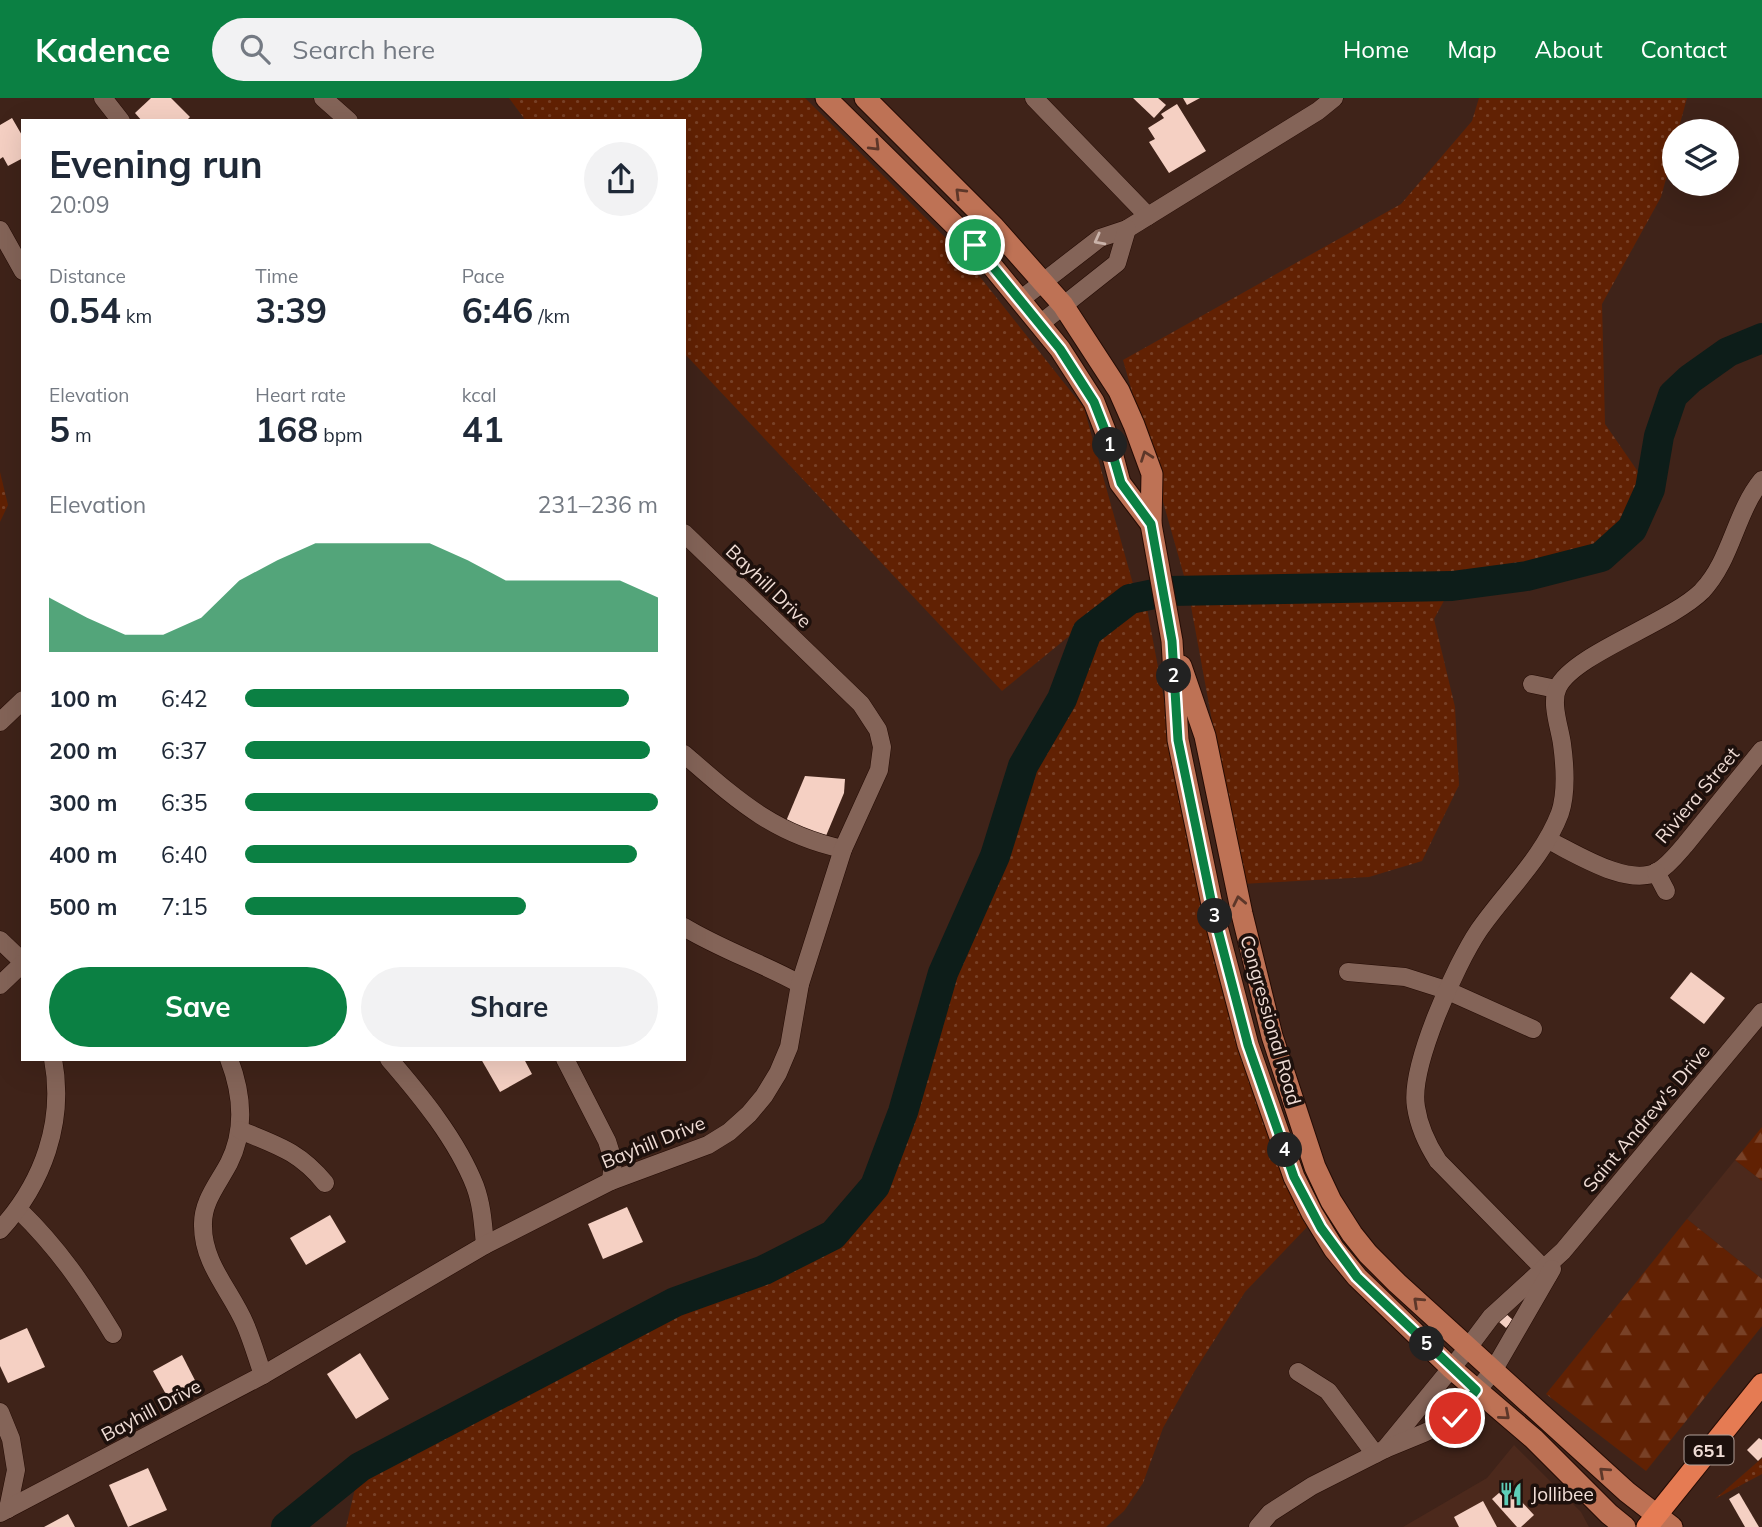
<!DOCTYPE html>
<meta charset="utf-8">
<style>
:root{--surface:#fff;--page:#f2f2f3;--text:#1f2937;--muted:#747a83;--accent:#0b8043}
body{margin:0;font-family:Mulish,sans-serif;background:var(--page);color:var(--text);height:100vh;display:flex;flex-direction:column;font-size:26px;white-space:nowrap}
*{box-sizing:border-box;margin:0}
p{font-size:23px;color:var(--muted)}
.icon{flex:none;width:38px;height:38px;fill:none;stroke:currentColor;stroke-width:2;stroke-linecap:round;stroke-linejoin:round}
.map{position:relative;flex:1;overflow:hidden}
.details{position:absolute;left:21px;top:21px;width:665px;height:942px;display:flex;flex-direction:column;background:var(--surface);border-radius:0px;box-shadow:0 7px 28px #0002}
.details>*{flex:none}
.buttons{position:absolute;left:1662px;top:21px;display:grid;gap:14px}
.buttons a{display:grid;place-items:center;width:77px;height:77px;border-radius:50%;background:var(--surface);box-shadow:0 7px 28px #0002;font-size:35px}
.pin{position:absolute;display:grid;place-items:center;width:60px;height:60px;color:#fff;margin:-30px;border:4px solid #fff;border-radius:50%;box-shadow:0 2px 7px #0007}
.km{position:absolute;width:35px;height:35px;margin:-18px;border-radius:50%;background:#222;color:#fff;font-size:19px;line-height:35px;text-align:center}
.round{display:grid;place-items:center;flex:none;width:74px;height:74px;border-radius:37px;background:var(--page)}
.head{display:flex;align-items:center;justify-content:space-between;height:119px;padding:0 28px}
h1{font-size:38px;font-weight:700;line-height:52px}
.stats{display:grid;grid-template-columns:repeat(3,1fr);gap:10px;height:119px;padding:7px 28px}
.stats div{display:grid;align-content:center}
.stats b{font-size:35px;font-weight:700}
.stats small{font-size:19px;font-weight:400}
.stats p{font-size:19px}
.chart{height:196px;padding:14px 28px}
.chart p{display:flex;justify-content:space-between}
.chart svg{width:100%;height:126px;margin-top:7px;fill:var(--accent);opacity:.7}
.action{display:flex;gap:14px;margin-top:auto;padding:14px 28px}
.action a{flex:1;height:80px;border-radius:42px;background:var(--accent);color:#fff;font-size:28px;font-weight:700;line-height:80px;text-align:center}
.action a+a{background:var(--page);color:var(--text)}
ul{padding:0 28px;list-style:none;font-size:23px}
li{display:grid;grid-template-columns:112px 84px 1fr;align-items:center;height:52px}
li i{height:18px;border-radius:9px;background:var(--accent)}
header{display:flex;align-items:center;gap:42px;box-sizing:border-box;height:98px;padding:0 35px;background:var(--accent);color:#fff}
header strong{font-size:33px}
nav{display:flex;gap:38px;margin-inline-start:auto;font-size:24px}
.search{width:490px;height:63px;background:var(--page);display:flex;align-items:center;gap:18px;box-sizing:border-box;padding:0 24px;border-radius:38px;color:var(--muted);font-size:26px}
.map>svg:first-child{display:block}
.built{fill:#4c291c}
.grass{fill:url(#grass-dots)}
.forest{fill:url(#forest-firs)}
.lines{fill:none;stroke-linecap:round;stroke-linejoin:round}
.river{stroke:#0d1d19;stroke-width:30}
.building{fill:#f5d0c3}
.minor-casing{stroke:#240b04;stroke-width:19}
.major-casing{stroke:#240b04;stroke-width:23}
.highway-casing{stroke:#240b04;stroke-width:23}
.minor{stroke:#846458;stroke-width:18}
.major{stroke:#be7255;stroke-width:21}
.highway{stroke:#e57b53;stroke-width:21}
.oneway{stroke:#5d3729}
.oneway2{stroke:#cab3aa}
.route-casing{stroke:#fff;stroke-width:14}
.route{stroke:#0b8043;stroke-width:9}
.labels{text-anchor:middle;dominant-baseline:central;stroke-width:7;stroke-linejoin:round;paint-order:stroke}
.shield{fill:#1d100c;stroke:#b1a099;stroke-width:2}
.shield-label{font-size:18px;font-weight:bold;fill:#f0ddd6}
.street-label{font-size:19px;fill:#f0ddd6;stroke:#1d100c}
.poi-label{font-size:19px;fill:#f0ddd6;stroke:#1d100c;text-anchor:start}
</style>
<header>
<strong>Kadence</strong>
<div class="search"><svg class="icon" aria-label="search" viewBox="0 0 24 24"><circle cx="10" cy="10" r="6"/><path d="M15 15l6 6"/></svg>Search here</div>
<nav><a>Home</a><a>Map</a><a>About</a><a>Contact</a></nav>
</header>
<div class="map">
<svg width="1762" height="1429" viewBox="0 0 1762 1429">
<defs>
<pattern id="grass-dots" width="8" height="8" patternUnits="userSpaceOnUse" patternTransform="scale(1.75)"><rect width="8" height="8" fill="#612103"/><path d="M2 2h.1M6 6h.1" fill="none" stroke="#784127" stroke-width="1.8" stroke-linecap="round"/></pattern>
<pattern id="forest-firs" width="22" height="20" patternUnits="userSpaceOnUse" patternTransform="scale(1.75)"><rect width="22" height="20" fill="#612103"/><path d="M5 1l3.5 6h-7zM16 11l3.5 6h-7z" fill="#784127"/></pattern>
</defs>
<rect width="100%" height="100%" fill="#3f2319"/>
<!-- built -->
<g class="built">
<path d="M1735 1062 1762 1083V1181L1687 1121Z"/>
<path d="M1514 1347 1581 1414 1589 1429H1403L1487 1380Z"/>
</g>
<!-- grass -->
<g class="grass">
<path d="M509 0H805L961 155 1084 310 1133 486 1002 593 684 255V23H526Z"/>
<path d="M1479 0H1687L1678 33H1675V48L1661 99 1602 206 1605 326 1650 391 1632 431 1601 459 1527 478 1452 488 1434 521 1455 609 1459 687 1422 763 1369 779 1242 786 1188 492 1123 262 1401 106 1472 23Z"/>
<path d="M0 374 8 407 0 424Z"/>
<path d="M1125 498 1145 500 1204 814 1228 903 1307 1129 1245 1194 1194 1274 1163 1330 1143 1385 1124 1413 1106 1429H346L360 1369 675 1204 764 1172 833 1137 875 1088 903 1014 943 875 995 759 1023 668 1062 601 1087 534Z"/>
<path d="M1762 1360V1376L1715 1401Z"/>
</g>
<!-- forest -->
<g class="forest">
<path d="M1762 1029V1083L1735 1062Z"/>
<path d="M1687 1121 1762 1181V1228L1646 1373 1546 1296Z"/>
</g>
<g class="lines">
<!-- river -->
<path class="river" d="M286 1429 360 1369 675 1204 764 1172 833 1137 875 1088 903 1014 943 875 995 758 1023 668 1062 601 1087 534 1130 501 1169 493 1452 488 1527 478 1601 459 1632 431 1650 391 1659 338 1673 297 1690 281 1728 254 1762 240"/>
</g>
<!-- building -->
<g class="building">
<path d="M151 0H171L190 19 186 23H142L135 15Z"/>
<path d="M1133 0H1158L1166 7 1154 20Z"/>
<path d="M1183 0H1200L1187 7Z"/>
<path d="M1177 6 1206 53 1169 75 1149 44 1155 41 1148 30 1164 20 1161 16Z"/>
<path d="M12 20 23 39V60L8 68 3 59 0 61V27Z"/>
<path d="M805 678 845 681 844 695 823 745 784 728Z"/>
<path d="M1691 874 1725 900 1704 926 1670 900Z"/>
<path d="M481 961H524L532 976 500 994Z"/>
<path d="M627 1109 643 1144 603 1161 588 1126Z"/>
<path d="M330 1117 346 1144 306 1167 290 1140Z"/>
<path d="M1505 1215 1513 1222 1506 1230 1498 1223Z"/>
<path d="M27 1230 45 1269 8 1285 0 1268V1242Z"/>
<path d="M360 1255 389 1301 356 1321 327 1276Z"/>
<path d="M182 1257 201 1294 173 1309 153 1273Z"/>
<path d="M1437 1302 1447 1310 1440 1319 1430 1311Z"/>
<path d="M1759 1340 1762 1342V1359L1758 1363 1747 1352Z"/>
<path d="M148 1370 167 1412 128 1429 109 1387Z"/>
<path d="M1507 1388 1534 1417 1521 1429H1517L1492 1401Z"/>
<path d="M1739 1395 1759 1429H1745L1729 1401Z"/>
<path d="M1483 1403 1497 1429H1459L1454 1419Z"/>
<path d="M68 1416 75 1429H44Z"/>
</g>
<g class="lines">
<!-- minor casing -->
<g class="minor-casing">
<g id="minor">
<path d="M103 0 121 23"/>
<path d="M323 0 349 23"/>
<path d="M1034 0 1148 118"/>
<path d="M0 132 23 173"/>
<path d="M1020 202 1100 140 1127 131 1318 13 1334 0"/>
<path d="M1040 226 1117 165 1127 131"/>
<path d="M1532 586 1556 591"/>
<path d="M0 624 23 602"/>
<path d="M684 656C736 701 773 736 843 751"/>
<path d="M1548 742C1575 755 1627 789 1657 774 1668 768 1677 756 1685 747L1762 652"/>
<path d="M1656 774 1666 793"/>
<path d="M684 829C722 852 762 865 800 886"/>
<path d="M0 842 23 864"/>
<path d="M1348 874 1405 879 1446 892 1533 931"/>
<path d="M0 887 23 865"/>
<path d="M229 961C242 995 246 1031 229 1065 218 1086 202 1104 203 1128 203 1166 231 1193 245 1226 252 1242 257 1260 263 1277"/>
<path d="M389 961C421 998 457 1042 475 1088 482 1107 483 1126 485 1147"/>
<path d="M565 961 607 1043 613 1062 611 1083"/>
<path d="M240 1032C276 1047 299 1053 325 1085"/>
<path d="M19 1112C59 1151 84 1188 113 1236"/>
<path d="M0 1132C43 1085 65 1024 53 961"/>
<path d="M1549 1176 1438 1063C1427 1046 1419 1029 1416 1009 1409 969 1456 866 1479 832 1506 793 1543 760 1560 715 1567 694 1565 668 1562 646 1560 630 1550 605 1558 589 1574 556 1670 525 1702 493 1732 461 1735 415 1762 382"/>
<path d="M1298 1274 1328 1293 1375 1356"/>
<path d="M0 1314 11 1341 16 1372 8 1411"/>
<path d="M1385 1351 1467 1251 1491 1219 1563 1153 1762 914"/>
<path d="M0 1415 263 1277 485 1147 611 1083 708 1047 729 1034 749 1016 764 998 778 975 789 949 800 886 843 751 879 672 882 649 878 632 861 606 684 435"/>
<path d="M1258 1429 1270 1415 1312 1388 1385 1351 1424 1335 1455 1320 1493 1273 1552 1171"/>
</g>
</g>
<!-- major casing -->
<g class="major-casing">
<g id="major">
<path d="M826 0 975 147 1060 251 1094 304 1108 340 1120 385 1151 426"/>
<path d="M865 0 994 129 1063 207 1119 293 1134 327 1152 376 1151 426 1172 543 1178 642 1215 821 1248 947 1294 1079 1312 1115 1334 1151 1357 1179 1451 1270 1534 1341 1609 1416 1625 1429"/>
<path d="M1181 568 1205 638 1242 816 1272 938 1315 1069 1331 1103 1352 1136 1368 1156 1397 1185 1627 1394 1672 1429"/>
</g>
</g>
<!-- highway casing -->
<g class="highway-casing">
<path id="highway" d="M1647 1429 1762 1286"/>
</g>
<!-- minor -->
<use href="#minor" class="minor"/>
<!-- major -->
<use href="#major" class="major"/>
<!-- highway -->
<use href="#highway" class="highway"/>
</g>
<!-- one-way arrows -->
<defs><path id="oneway-chevron" d="M-2-3.5L2.5 0L-2 3.5" fill="none" stroke-width="1.6" stroke-linecap="round" stroke-linejoin="round" transform="scale(1.75)"/></defs>
<g class="oneway">
<use href="#oneway-chevron" transform="translate(875 48) rotate(45)"/>
<use href="#oneway-chevron" transform="translate(960 95) rotate(-135)"/>
<use href="#oneway-chevron" transform="translate(1146 358) rotate(-110)"/>
<use href="#oneway-chevron" transform="translate(1239 803) rotate(-102)"/>
<use href="#oneway-chevron" transform="translate(1418 1204) rotate(-137)"/>
<use href="#oneway-chevron" transform="translate(1505 1317) rotate(41)"/>
<use href="#oneway-chevron" transform="translate(1604 1374) rotate(-138)"/>
</g>
<use class="oneway2" href="#oneway-chevron" transform="translate(1099 142) rotate(152)"/>
<g class="lines">
<!-- route casing -->
<g class="route-casing">
<path id="route" d="M975 147 1060 251 1094 304 1108 340 1121 385 1151 426 1172 543 1178 642 1215 821 1248 947 1294 1079 1321 1130 1357 1179 1476 1292 1455 1320"/>
</g>
<!-- route -->
<use href="#route" class="route"/>
</g>
<!-- icons -->
<defs>
<g id="restaurant-bare" transform="scale(1.89)"><path d="M-5-6h1v4h1v-4h1v4h1v-4h1v5L-1.5 .5V6h-2V.5L-5-1ZM5-6V6H3V1.5H1.5Q1.5-4 5-6Z" fill="#5eceb8" stroke="#1d100c" stroke-width="2.5" paint-order="stroke"/></g>
</defs>
<g fill-rule="evenodd">
<use href="#restaurant-bare" x="1511" y="1396"/>
</g>
<g class="labels">
<!-- shield labels -->
<rect class="shield" x="1684.5" y="1337.5" width="49" height="29" rx="5"/>
<g class="shield-label">
<text x="1709" y="1352">651</text>
</g>
<!-- street labels -->
<g class="street-label">
<text transform="translate(769 488) rotate(44)">Bayhill Drive</text>
<text transform="translate(1697 697) rotate(-50)">Riviera Street</text>
<text transform="translate(1271 922) rotate(74)">Congressional Road</text>
<text transform="translate(1646 1020) rotate(-50)">Saint Andrew's Drive</text>
<text transform="translate(653 1044) rotate(-22)">Bayhill Drive</text>
<text transform="translate(151 1312) rotate(-28)">Bayhill Drive</text>
</g>
<!-- poi labels -->
<g class="poi-label">
<text x="1531" y="1396">Jollibee</text>
</g>
</g>
</svg>
<div class="buttons">
<a><svg class="icon" aria-label="layers" viewBox="0 0 24 24"><path d="M12 4l9 5-9 5-9-5zM3 14l9 5 9-5"/></svg></a>
</div>
<div class="pin" style="left:975px;top:147px;background:#1e9e55"><svg class="icon" aria-label="arrive" viewBox="0 0 24 24"><path d="M6 21V4h12l-3 4 3 4H6"/></svg></div>
<div class="pin" style="left:1455px;top:1320px;background:#d93025"><svg class="icon" aria-label="check" viewBox="0 0 24 24"><path d="M5 12l5 5 9-10"/></svg></div>
<b class="km" style="left:1110px;top:347px">1</b>
<b class="km" style="left:1174px;top:578px">2</b>
<b class="km" style="left:1215px;top:818px">3</b>
<b class="km" style="left:1285px;top:1052px">4</b>
<b class="km" style="left:1427px;top:1246px">5</b>
<section class="details">
<div class="head"><div><h1>Evening run</h1><p>20:09</p></div><a class="round"><svg class="icon" aria-label="share" viewBox="0 0 24 24"><path d="M12 15V3M7 8l5-5 5 5M5 13v7h14v-7"/></svg></a></div>
<div class="stats">
<div><p>Distance</p><b>0.54<small> km</small></b></div>
<div><p>Time</p><b>3:39</b></div>
<div><p>Pace</p><b>6:46<small> /km</small></b></div>
</div>
<div class="stats">
<div><p>Elevation</p><b>5<small> m</small></b></div>
<div><p>Heart rate</p><b>168<small> bpm</small></b></div>
<div><p>kcal</p><b>41</b></div>
</div>
<div class="chart"><p><span>Elevation</span>231–236 m</p>
<svg viewBox="0 0 160 44" preserveAspectRatio="none"><path d="M0 44V25L10 32L20 38L30 38L40 32L50 19L60 12L70 6L80 6L90 6L100 6L110 12L120 19L130 19L140 19L150 19L160 25V44z"/></svg>
</div>
<ul>
<li><b>100 m</b>6:42<i style="width:93%"></i></li>
<li><b>200 m</b>6:37<i style="width:98%"></i></li>
<li><b>300 m</b>6:35<i style="width:100%"></i></li>
<li><b>400 m</b>6:40<i style="width:95%"></i></li>
<li><b>500 m</b>7:15<i style="width:68%"></i></li>
</ul>
<div class="action"><a>Save</a><a>Share</a></div>
</section>
</div>
